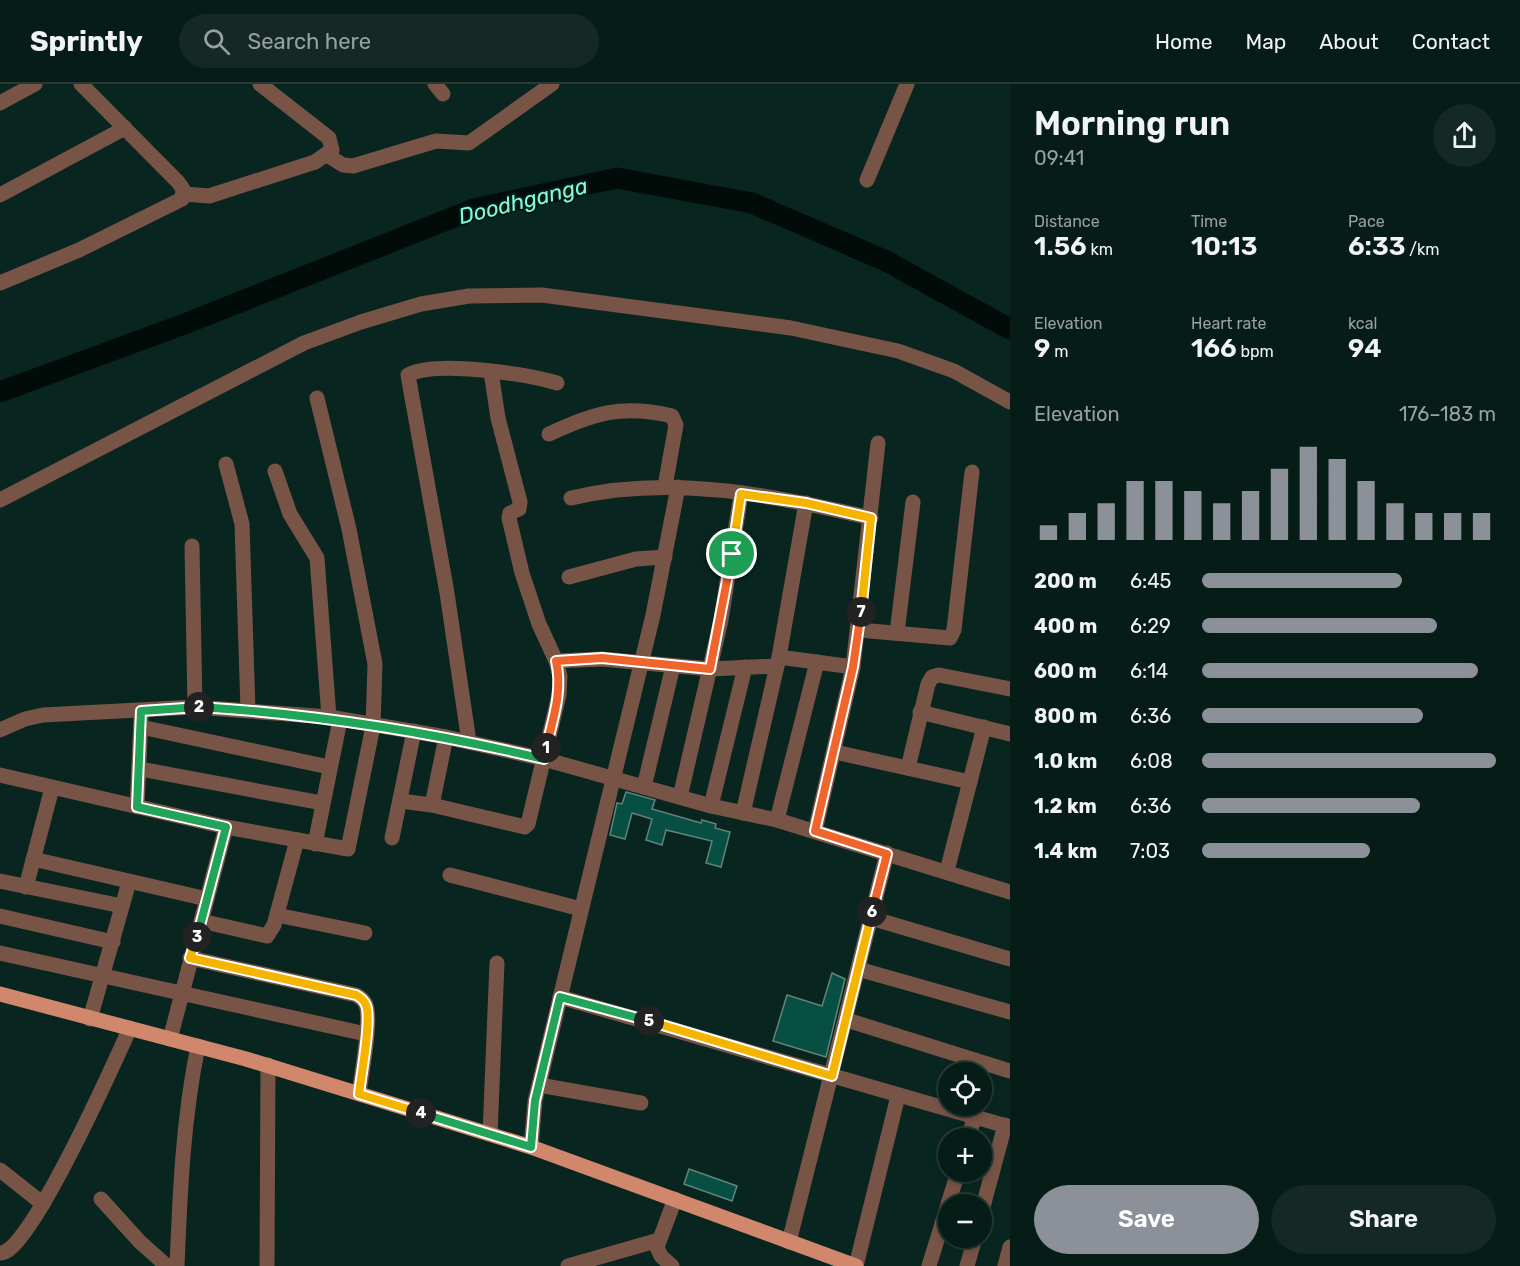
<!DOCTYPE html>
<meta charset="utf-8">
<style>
:root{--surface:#061c17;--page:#142924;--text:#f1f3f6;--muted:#98a1a1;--line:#273a36;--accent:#8c9099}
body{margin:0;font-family:Rubik,sans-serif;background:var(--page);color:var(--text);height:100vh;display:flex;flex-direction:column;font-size:22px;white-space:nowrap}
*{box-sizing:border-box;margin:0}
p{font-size:20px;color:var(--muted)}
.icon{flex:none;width:33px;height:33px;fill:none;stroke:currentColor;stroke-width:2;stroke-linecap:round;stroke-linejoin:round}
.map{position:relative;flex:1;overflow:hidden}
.side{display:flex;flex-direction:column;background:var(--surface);width:510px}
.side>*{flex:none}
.tools{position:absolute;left:938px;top:978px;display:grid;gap:12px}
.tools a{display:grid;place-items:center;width:54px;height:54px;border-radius:50%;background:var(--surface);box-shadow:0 3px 9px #0003,0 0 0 2px var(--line);font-size:30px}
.pin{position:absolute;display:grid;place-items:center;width:51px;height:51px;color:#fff;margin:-26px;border:3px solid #fff;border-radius:50%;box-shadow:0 2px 6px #0007}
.km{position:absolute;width:30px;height:30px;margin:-15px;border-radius:50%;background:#222;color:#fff;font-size:16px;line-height:30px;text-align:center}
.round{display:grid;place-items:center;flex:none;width:63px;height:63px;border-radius:32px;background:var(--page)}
.head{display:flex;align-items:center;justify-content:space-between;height:102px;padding:0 24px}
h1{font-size:33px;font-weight:600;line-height:45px}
.metrics{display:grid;grid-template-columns:repeat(3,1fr);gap:9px;height:102px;padding:6px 24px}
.metrics div{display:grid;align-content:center}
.metrics b{font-size:26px;font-weight:600}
.metrics small{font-size:16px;font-weight:400}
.metrics p{font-size:16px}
.chart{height:168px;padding:12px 24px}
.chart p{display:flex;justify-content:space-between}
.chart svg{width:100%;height:108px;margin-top:6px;stroke:var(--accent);stroke-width:6}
.button{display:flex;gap:12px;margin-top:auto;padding:12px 24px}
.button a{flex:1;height:69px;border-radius:36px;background:var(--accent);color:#fff;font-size:24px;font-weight:600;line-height:69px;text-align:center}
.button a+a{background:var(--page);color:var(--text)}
ul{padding:0 24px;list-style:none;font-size:20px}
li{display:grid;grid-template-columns:96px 72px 1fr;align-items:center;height:45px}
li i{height:15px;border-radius:8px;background:var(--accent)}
header{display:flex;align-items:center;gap:36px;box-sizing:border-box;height:84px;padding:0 30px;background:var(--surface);border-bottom:2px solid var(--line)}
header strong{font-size:28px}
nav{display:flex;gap:33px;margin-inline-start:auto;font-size:21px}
.search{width:420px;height:54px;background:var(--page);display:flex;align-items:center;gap:15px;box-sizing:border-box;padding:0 21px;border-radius:33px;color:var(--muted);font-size:22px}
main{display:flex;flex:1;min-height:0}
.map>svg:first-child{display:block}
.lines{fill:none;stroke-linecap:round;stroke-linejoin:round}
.river{stroke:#010b08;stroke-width:21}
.building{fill:#064f42;stroke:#638279;stroke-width:1.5}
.minor{stroke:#785447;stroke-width:15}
.major{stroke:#d1876c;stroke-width:15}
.split-1-casing{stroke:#fff;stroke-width:12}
.split-2-casing{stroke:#fff;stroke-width:12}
.split-3-casing{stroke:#fff;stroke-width:12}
.split-4-casing{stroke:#fff;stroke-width:12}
.split-5-casing{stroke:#fff;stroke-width:12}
.split-6-casing{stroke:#fff;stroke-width:12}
.split-7-casing{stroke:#fff;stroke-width:12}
.split-8-casing{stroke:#fff;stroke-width:12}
.split-1{stroke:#f0652b;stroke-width:8}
.split-2{stroke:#22a559;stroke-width:8}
.split-3{stroke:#22a559;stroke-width:8}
.split-4{stroke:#f5b400;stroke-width:8}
.split-5{stroke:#22a559;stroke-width:8}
.split-6{stroke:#f5b400;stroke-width:8}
.split-7{stroke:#f0652b;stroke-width:8}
.split-8{stroke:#f5b400;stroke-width:8}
.labels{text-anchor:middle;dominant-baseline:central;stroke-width:4.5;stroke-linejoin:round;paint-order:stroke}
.water-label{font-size:22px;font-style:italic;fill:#82fadc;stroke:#011c16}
</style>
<header>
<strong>Sprintly</strong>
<div class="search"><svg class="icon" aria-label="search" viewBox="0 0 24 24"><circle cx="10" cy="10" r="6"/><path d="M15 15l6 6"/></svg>Search here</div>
<nav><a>Home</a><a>Map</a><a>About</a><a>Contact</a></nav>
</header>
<main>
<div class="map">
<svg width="1010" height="1182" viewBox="0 0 1010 1182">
<rect width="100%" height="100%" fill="#08261f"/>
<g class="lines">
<!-- river -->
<path class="river" d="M0 308 187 239 474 125 617 94 752 119 886 177 1010 245"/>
</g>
<!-- building -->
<g class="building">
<path d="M626 708 655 716 652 725 701 739 702 736 716 740 715 744 730 748 721 783 706 779 712 757 666 746 662 761 646 756 652 735 632 729 625 755 610 751 617 719 622 720Z"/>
<path d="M832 889 845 895 826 973 773 957 787 911 822 922Z"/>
<path d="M689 1085 737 1102 732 1117 684 1100Z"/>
</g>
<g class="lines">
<!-- minor -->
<g class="minor">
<path d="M435 0 443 10"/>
<path d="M0 19 35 0"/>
<path d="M327 71 343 81 353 82 436 57 469 59 552 0"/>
<path d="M867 96 907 0"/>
<path d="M184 110 209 112 315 78 332 66 329 54 260 0"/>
<path d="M0 111 125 44"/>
<path d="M0 199 79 166 182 115 183 105 178 98 81 0"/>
<path d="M549 350C594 329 622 320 672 332L676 341 665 402"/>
<path d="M226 380 242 440 248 626"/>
<path d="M275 387 290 430 317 474 329 633"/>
<path d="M571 414C670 390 773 411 871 434"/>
<path d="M0 416 304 259 361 238 421 220 469 212 542 211 791 244 898 267 954 287 1010 318"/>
<path d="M192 462 195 623"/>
<path d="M569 493 636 475 665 473"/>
<path d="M859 546 950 554 954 546 972 388"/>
<path d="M897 549 913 418"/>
<path d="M779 573 853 583"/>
<path d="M556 577 602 575 710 585 777 582"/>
<path d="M920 628 1010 650"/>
<path d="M141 643 329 683"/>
<path d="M0 646 25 635 43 631 195 623 329 633 446 653 544 675 711 722 777 736 1010 808"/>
<path d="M446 653 432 721 525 743 528 740 559 611 560 592 556 577 539 540 522 489 509 434 510 429 519 425 520 418 498 334 491 288"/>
<path d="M469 658 447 509 408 291C436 276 526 290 557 299"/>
<path d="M835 668 970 698"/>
<path d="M908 684 928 600 932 593 939 591 1010 605"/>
<path d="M140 685 322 719"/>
<path d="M0 691 226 743 348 765 373 642 375 580 349 445 317 314"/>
<path d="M644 703 673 582"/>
<path d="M680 713 721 536 741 410"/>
<path d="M400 717 432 721"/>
<path d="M711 722 745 583"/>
<path d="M137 723 141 633"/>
<path d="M743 729 779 573 806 419"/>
<path d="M777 736 817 578"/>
<path d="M815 747 853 583 878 359"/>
<path d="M392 754 414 647"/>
<path d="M315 760 340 636"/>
<path d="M33 775 207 815"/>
<path d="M947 787 984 643"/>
<path d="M450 791 581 825"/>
<path d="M0 797 122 822"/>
<path d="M26 803 52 704"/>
<path d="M277 831 365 849"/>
<path d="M0 832 113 858"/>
<path d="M871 834 1010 875"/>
<path d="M201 837 267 852 274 841 297 756"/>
<path d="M0 869 366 950"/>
<path d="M190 874 356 911C360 913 364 916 366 921 372 937 361 991 359 1010"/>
<path d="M858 885 1010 928"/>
<path d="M560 913 1010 1043"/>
<path d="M90 935 129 798"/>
<path d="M847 936 1010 987"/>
<path d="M170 955 226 743"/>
<path d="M539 1001 641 1019"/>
<path d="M490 1050 497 879"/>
<path d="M968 1054 975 1032"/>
<path d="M531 1063 535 1017 653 531 678 403"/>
<path d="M0 1086 43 1120"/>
<path d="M101 1115 140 1158 167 1182"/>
<path d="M981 1130 1005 1041"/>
<path d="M789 1158 887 769"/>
<path d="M0 1169C28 1173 116 975 130 944"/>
<path d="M267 1181 268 981"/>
<path d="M177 1182C180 1108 183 1035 198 962"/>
<path d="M568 1182 659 1156"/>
<path d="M672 1182 661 1172 657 1163 675 1115"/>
<path d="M856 1182 898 1012"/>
<path d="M929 1182 958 1088"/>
<path d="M967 1182 975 1154"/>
<path d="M1005 1182 1010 1163"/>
</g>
<!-- major -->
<path class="major" d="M0 910 246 975 531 1063 856 1182"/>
</g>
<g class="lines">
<!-- split-1 casing -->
<g class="split-1-casing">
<path id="split-1" d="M546 664C553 635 563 607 556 577L602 574 710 585 732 470"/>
</g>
<!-- split-2 casing -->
<g class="split-2-casing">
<path id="split-2" d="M199 623C316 630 430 648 544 675L546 664"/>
</g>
<!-- split-3 casing -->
<g class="split-3-casing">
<path id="split-3" d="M197 853 226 743 137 723 141 627 199 623"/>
</g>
<!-- split-4 casing -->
<g class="split-4-casing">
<path id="split-4" d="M197 853 190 874 356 911C360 913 364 916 366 921 372 936 361 991 359 1010L421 1029"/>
</g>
<!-- split-5 casing -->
<g class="split-5-casing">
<path id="split-5" d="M421 1029 531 1063 535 1017 560 913 649 937"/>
</g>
<!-- split-6 casing -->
<g class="split-6-casing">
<path id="split-6" d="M649 937 832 992 872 828"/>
</g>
<!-- split-7 casing -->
<g class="split-7-casing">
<path id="split-7" d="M861 528 853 583 815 747 887 770 872 828"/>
</g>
<!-- split-8 casing -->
<g class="split-8-casing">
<path id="split-8" d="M732 470 741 410 806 419 871 434 861 528"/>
</g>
<!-- split-1 -->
<use href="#split-1" class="split-1"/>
<!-- split-2 -->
<use href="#split-2" class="split-2"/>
<!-- split-3 -->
<use href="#split-3" class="split-3"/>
<!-- split-4 -->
<use href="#split-4" class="split-4"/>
<!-- split-5 -->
<use href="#split-5" class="split-5"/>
<!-- split-6 -->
<use href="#split-6" class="split-6"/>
<!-- split-7 -->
<use href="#split-7" class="split-7"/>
<!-- split-8 -->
<use href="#split-8" class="split-8"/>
</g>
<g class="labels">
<!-- water labels -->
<g class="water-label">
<text transform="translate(523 117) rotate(-14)">Doodhganga</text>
</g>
</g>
</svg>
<div class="tools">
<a><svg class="icon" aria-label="locate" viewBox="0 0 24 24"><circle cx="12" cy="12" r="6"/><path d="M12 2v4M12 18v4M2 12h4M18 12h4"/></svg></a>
<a>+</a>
<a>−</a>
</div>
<div class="pin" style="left:732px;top:470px;background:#1e9e55"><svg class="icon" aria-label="arrive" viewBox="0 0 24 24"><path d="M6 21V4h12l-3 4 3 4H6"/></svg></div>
<b class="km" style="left:546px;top:664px">1</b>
<b class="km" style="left:199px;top:623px">2</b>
<b class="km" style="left:197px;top:853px">3</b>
<b class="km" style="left:421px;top:1029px">4</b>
<b class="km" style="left:649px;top:937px">5</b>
<b class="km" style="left:872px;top:828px">6</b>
<b class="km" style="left:861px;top:528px">7</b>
</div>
<section class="side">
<div class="head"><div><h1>Morning run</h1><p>09:41</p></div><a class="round"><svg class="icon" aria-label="share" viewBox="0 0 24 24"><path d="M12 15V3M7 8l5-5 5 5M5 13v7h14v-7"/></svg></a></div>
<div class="metrics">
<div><p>Distance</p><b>1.56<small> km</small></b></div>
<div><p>Time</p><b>10:13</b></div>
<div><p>Pace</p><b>6:33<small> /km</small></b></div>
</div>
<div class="metrics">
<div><p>Elevation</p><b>9<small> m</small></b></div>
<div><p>Heart rate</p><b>166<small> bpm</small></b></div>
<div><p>kcal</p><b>94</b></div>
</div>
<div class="chart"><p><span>Elevation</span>176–183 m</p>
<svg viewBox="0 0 160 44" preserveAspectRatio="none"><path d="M5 44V38M15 44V33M25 44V29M35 44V20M45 44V20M55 44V24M65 44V29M75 44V24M85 44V15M95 44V6M105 44V11M115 44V20M125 44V29M135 44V33M145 44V33M155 44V33"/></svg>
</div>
<ul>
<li><b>200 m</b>6:45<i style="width:68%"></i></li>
<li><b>400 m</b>6:29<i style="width:80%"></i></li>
<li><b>600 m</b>6:14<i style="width:94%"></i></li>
<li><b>800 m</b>6:36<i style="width:75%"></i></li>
<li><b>1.0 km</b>6:08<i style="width:100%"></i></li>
<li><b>1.2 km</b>6:36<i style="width:74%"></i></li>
<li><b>1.4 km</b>7:03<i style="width:57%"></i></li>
</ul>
<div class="button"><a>Save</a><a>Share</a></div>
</section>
</main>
